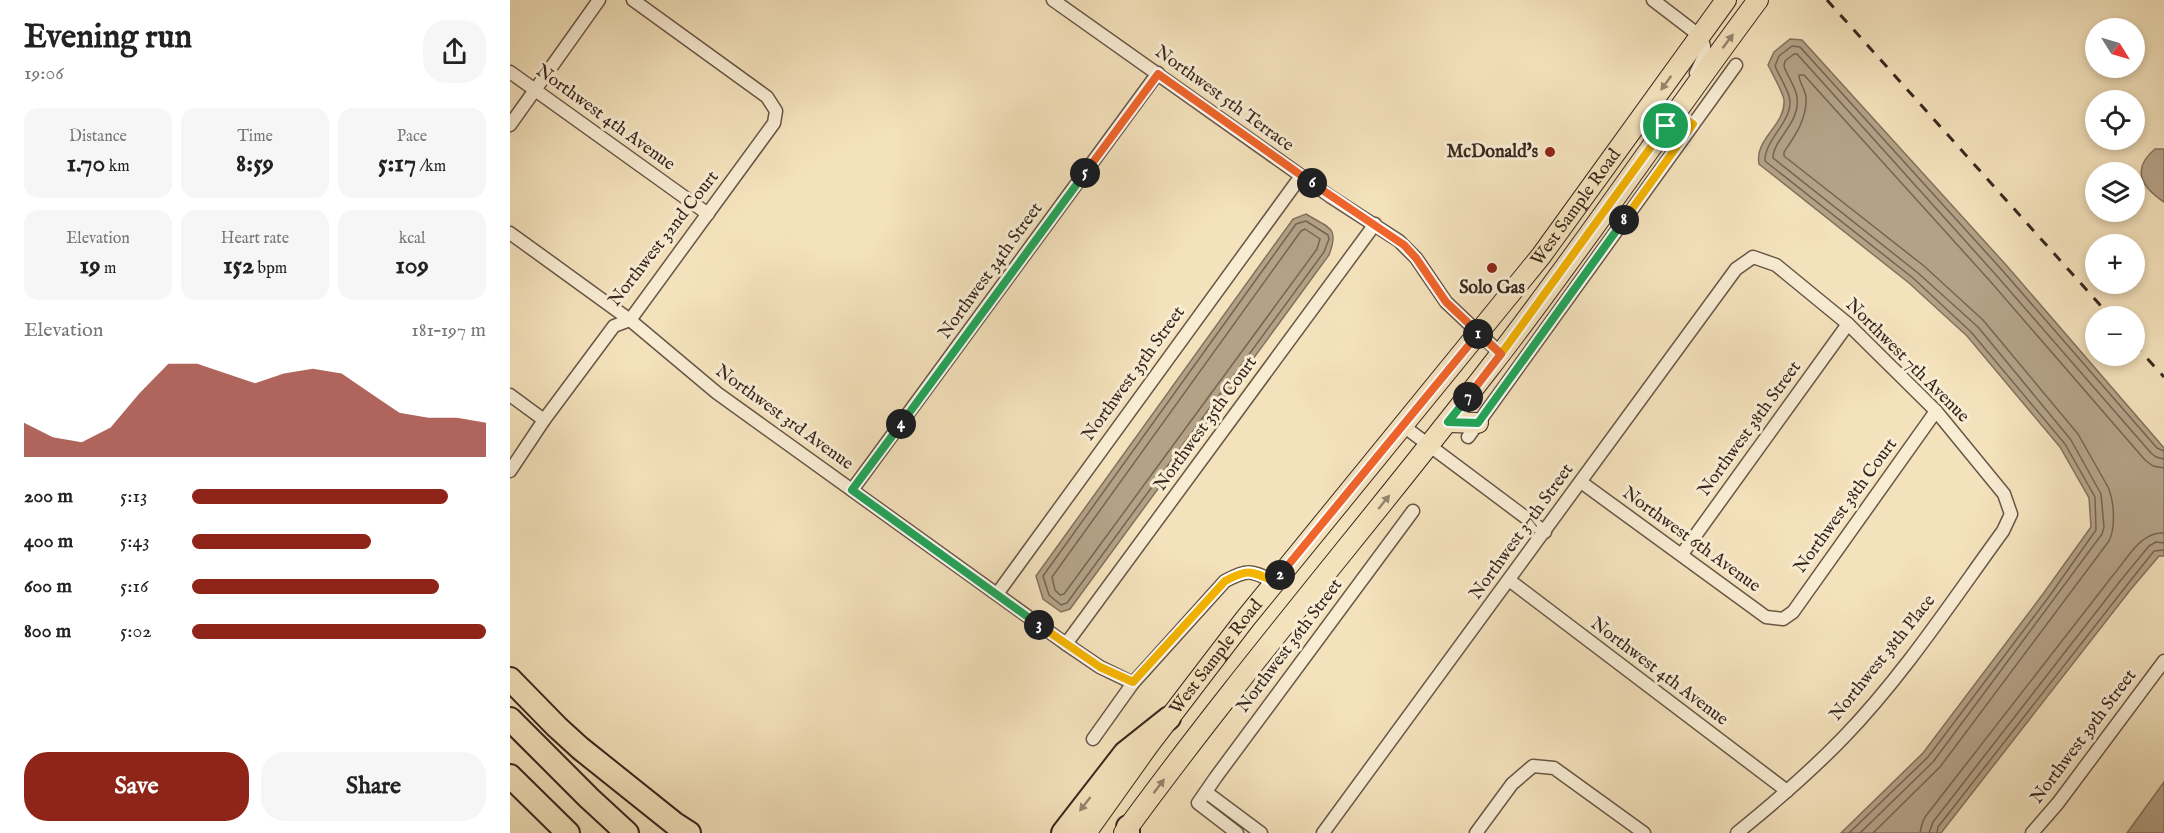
<!DOCTYPE html>
<meta charset="utf-8">
<style>
:root{--surface:#fff;--page:#f6f6f6;--text:#222;--muted:#767676;--accent:#8f2418}
body{margin:0;font-family:"IM FELL English",serif;background:var(--page);color:var(--text);height:100vh;display:flex;flex-direction:column;font-size:22px;white-space:nowrap}
*{box-sizing:border-box;margin:0}
p{font-size:20px;color:var(--muted)}
.icon{flex:none;width:33px;height:33px;fill:none;stroke:currentColor;stroke-width:2;stroke-linecap:round;stroke-linejoin:round}
.map{position:relative;flex:1;overflow:hidden}
.sheet{display:flex;flex-direction:column;background:var(--surface);width:510px}
.sheet>*{flex:none}
.needle{width:39px;rotate:127deg}
.tools{position:absolute;left:1575px;top:18px;display:grid;gap:12px}
.tools a{display:grid;place-items:center;width:60px;height:60px;border-radius:50%;background:var(--surface);box-shadow:0 3px 9px #0003;font-size:30px}
.pin{position:absolute;display:grid;place-items:center;width:51px;height:51px;color:#fff;margin:-26px;border:3px solid #fff;border-radius:50%;box-shadow:0 2px 6px #0007}
.km{position:absolute;width:30px;height:30px;margin:-15px;border-radius:50%;background:#222;color:#fff;font-size:16px;line-height:30px;text-align:center}
.round{display:grid;place-items:center;flex:none;width:63px;height:63px;border-radius:24px;background:var(--page)}
.headline{display:flex;align-items:center;justify-content:space-between;height:102px;padding:0 24px}
h1{font-size:33px;font-weight:800;line-height:45px}
.metrics{display:grid;grid-template-columns:repeat(3,1fr);gap:9px;height:102px;padding:6px 24px}
.metrics div{display:grid;align-content:center;border-radius:15px;background:var(--page);text-align:center}
.metrics b{font-size:26px;font-weight:800}
.metrics small{font-size:16px;font-weight:400}
.metrics p{font-size:16px}
.chart{height:168px;padding:12px 24px}
.chart p{display:flex;justify-content:space-between}
.chart svg{width:100%;height:108px;margin-top:6px;fill:var(--accent);opacity:.7}
.primary-button{display:flex;gap:12px;margin-top:auto;padding:12px 24px}
.primary-button a{flex:1;height:69px;border-radius:24px;background:var(--accent);color:#fff;font-size:24px;font-weight:800;line-height:69px;text-align:center}
.primary-button a+a{background:var(--page);color:var(--text)}
ul{padding:0 24px;list-style:none;font-size:20px}
li{display:grid;grid-template-columns:96px 72px 1fr;align-items:center;height:45px}
li i{height:15px;border-radius:8px;background:var(--accent)}
main{display:flex;flex:1;min-height:0}
.map>svg:first-child{display:block}
.water{fill:#b4a287;stroke:#83715d;stroke-width:1.5}
.lines{fill:none;stroke-linecap:round;stroke-linejoin:round}
.shore{stroke:#766453;stroke-width:1.5}
.minor-casing{stroke:#685646;stroke-width:15}
.primary-casing{stroke:#39271f;stroke-width:22}
.motorway-casing{stroke:#39271f;stroke-width:26}
.minor{stroke:#f8ecd3;stroke-width:12}
.primary{stroke:#f4e2bc;stroke-width:20}
.motorway{stroke:#f4e2bc;stroke-width:22}
.rail{stroke:#39271f;stroke-width:3;stroke-dasharray:10 10;stroke-linecap:butt}
.oneway{fill:#96846e}
.split-1-casing{stroke:#fff;stroke-width:12}
.split-2-casing{stroke:#fff;stroke-width:12}
.split-3-casing{stroke:#fff;stroke-width:12}
.split-4-casing{stroke:#fff;stroke-width:12}
.split-5-casing{stroke:#fff;stroke-width:12}
.split-6-casing{stroke:#fff;stroke-width:12}
.split-7-casing{stroke:#fff;stroke-width:12}
.split-8-casing{stroke:#fff;stroke-width:12}
.split-9-casing{stroke:#fff;stroke-width:12}
.split-1{stroke:#f5b400;stroke-width:8}
.split-2{stroke:#f0652b;stroke-width:8}
.split-3{stroke:#f5b400;stroke-width:8}
.split-4{stroke:#22a559;stroke-width:8}
.split-5{stroke:#22a559;stroke-width:8}
.split-6{stroke:#f0652b;stroke-width:8}
.split-7{stroke:#f0652b;stroke-width:8}
.split-8{stroke:#22a559;stroke-width:8}
.split-9{stroke:#f5b400;stroke-width:8}
.poi-dot{fill:#8f2418;stroke:#f8ecd3;stroke-width:2}
.labels{text-anchor:middle;dominant-baseline:central;stroke-width:6;stroke-linejoin:round;paint-order:stroke}
.street-label{font-size:18px;fill:#39271f;stroke:#f8ecd3}
.poi-label{font-size:18px;font-weight:bold;fill:#39271f;stroke:#f8ecd3;text-anchor:end}
</style>
<main>
<section class="sheet">
<div class="headline"><div><h1>Evening run</h1><p>19:06</p></div><a class="round"><svg class="icon" aria-label="share" viewBox="0 0 24 24"><path d="M12 15V3M7 8l5-5 5 5M5 13v7h14v-7"/></svg></a></div>
<div class="metrics">
<div><p>Distance</p><b>1.70<small> km</small></b></div>
<div><p>Time</p><b>8:59</b></div>
<div><p>Pace</p><b>5:17<small> /km</small></b></div>
</div>
<div class="metrics">
<div><p>Elevation</p><b>19<small> m</small></b></div>
<div><p>Heart rate</p><b>152<small> bpm</small></b></div>
<div><p>kcal</p><b>109</b></div>
</div>
<div class="chart"><p><span>Elevation</span>181–197 m</p>
<svg viewBox="0 0 160 44" preserveAspectRatio="none"><path d="M0 44V30L10 36L20 38L30 32L40 18L50 6L60 6L70 10L80 14L90 10L100 8L110 10L120 18L130 26L140 28L150 28L160 30V44z"/></svg>
</div>
<ul>
<li><b>200 m</b>5:13<i style="width:87%"></i></li>
<li><b>400 m</b>5:43<i style="width:61%"></i></li>
<li><b>600 m</b>5:16<i style="width:84%"></i></li>
<li><b>800 m</b>5:02<i style="width:100%"></i></li>
</ul>
<div class="primary-button"><a>Save</a><a>Share</a></div>
</section>
<div class="map">
<svg width="1654" height="833" viewBox="0 0 1654 833">
<rect width="100%" height="100%" fill="#f4e2bc"/>
<filter id="stains"><feTurbulence type="fractalNoise" baseFrequency=".00333" numOctaves="4"/><feColorMatrix values="0 0 0 0 .2 0 0 0 0 .09 0 0 0 0 .02 0 0 0 .5 -.17"/></filter>
<radialGradient id="worn" r=".72"><stop offset=".6" stop-color="#630" stop-opacity="0"/><stop offset="1" stop-color="#630" stop-opacity=".3"/></radialGradient>
<!-- water -->
<g class="water">
<path d="M1280 39 1292 40 1497 266 1654 448V556H1649L1621 589 1431 833H1331L1413 753 1533 594 1581 527 1579 498 1550 447 1457 336 1399 283 1249 164C1244 139 1276 125 1274 100 1273 92 1262 73 1258 65L1264 52Z"/>
<path d="M1645 149H1654V202C1631 187 1621 169 1645 149Z"/>
<path d="M796 214C818 228 830 226 819 255L560 609 551 612 533 599 526 576 783 219Z"/>
<path d="M1654 782V833H1617Z"/>
</g>
<g class="lines">
<!-- shore -->
<g class="shore">
<path d="M796 221 818 235 819 239 814 252 557 603 551 605 539 595 533 576 786 224Z"/>
<path d="M795 229 810 239 807 249 554 594 550 595 545 590 542 577 791 231Z"/>
<path d="M1339 833 1418 757 1538 598 1586 530 1585 497 1555 444 1461 332 1403 278 1255 161C1254 139 1286 119 1279 96 1276 86 1269 76 1265 66L1269 56 1282 46 1290 47 1492 270 1647 448 1654 451"/>
<path d="M1350 833 1423 762 1592 534 1594 527 1591 494 1561 440 1468 327 1408 273 1263 158C1263 139 1291 123 1287 97 1286 87 1277 76 1274 66L1275 61 1284 54H1287L1486 275 1641 453 1646 457 1654 459"/>
<path d="M1363 833 1430 767 1599 541C1606 527 1604 501 1598 487L1568 434 1473 320 1414 266 1274 156V152C1285 136 1297 119 1296 98 1296 90 1289 83 1289 75H1294L1480 281 1635 460 1643 466 1654 468"/>
<path d="M1410 833 1412 824 1415 817 1604 574C1617 559 1631 531 1654 533"/>
<path d="M1419 833 1423 822 1611 580 1639 546 1646 542 1654 543"/>
<path d="M1427 833 1428 827 1617 585 1644 551 1654 550"/>
</g>
<!-- minor casing -->
<g class="minor-casing">
<g id="minor">
<path d="M543 0 821 197 889 241 906 258 936 302 991 354"/>
<path d="M1143 0 1190 36 1194 46V56L1186 73"/>
<path d="M0 72 198 214"/>
<path d="M0 125 89 0"/>
<path d="M0 233 120 320 207 393 556 644 590 667 623 683"/>
<path d="M0 395 34 420"/>
<path d="M892 425 1035 532"/>
<path d="M958 437 1226 65"/>
<path d="M0 471 34 420 104 326 120 320 264 123 266 111 257 97 123 0"/>
<path d="M1071 482 1256 617 1273 619 1283 612 1426 411"/>
<path d="M342 490 648 73"/>
<path d="M1172 554 1338 324"/>
<path d="M999 580 1277 791"/>
<path d="M487 594 791 176"/>
<path d="M556 644 865 224"/>
<path d="M583 739 623 683 715 581C739 568 742 571 765 582"/>
<path d="M696 792 751 833"/>
<path d="M727 833 688 803 706 777 903 511"/>
<path d="M813 833 1226 269 1243 257 1266 265 1338 324 1426 411 1494 494 1501 514 1493 531C1442 601 1393 676 1333 738 1300 772 1264 803 1227 833"/>
<path d="M966 833 1002 784 1023 766 1044 768 1134 833"/>
<path d="M1522 833 1548 803 1654 661"/>
</g>
</g>
<!-- primary casing -->
<g class="primary-casing">
<g id="primary">
<path d="M938 422 968 423"/>
<path id="s1" d="M576 833 638 746 735 619 1031 256 1216 0"/>
<path d="M614 833C730 674 858 525 978 370 1072 249 1157 122 1248 0"/>
</g>
</g>
<!-- motorway casing -->
<g class="motorway-casing">
<g id="motorway">
<path d="M0 679 47 727 70 748 165 824 179 833"/>
<path d="M0 719 79 798 117 833"/>
<path d="M0 776 58 833"/>
<path d="M553 833 615 753 659 718"/>
<path d="M618 833V827"/>
</g>
</g>
<!-- minor -->
<use href="#minor" class="minor"/>
<!-- primary -->
<use href="#primary" class="primary"/>
<!-- motorway -->
<use href="#motorway" class="motorway"/>
<!-- rail -->
<g class="rail">
<path d="M1317 0 1600 316"/>
<path d="M1624 344 1654 377"/>
</g>
</g>
<!-- one-way arrows -->
<defs><path id="oneway-solid" d="M-6-.8H1V-3.2L6.5 0L1 3.2V.8H-6Z" transform="scale(1.5)"/></defs>
<g class="oneway">
<use href="#oneway-solid" transform="translate(1218 41) rotate(-53)"/>
<use href="#oneway-solid" transform="translate(1156 83) rotate(126)"/>
<use href="#oneway-solid" transform="translate(874 502) rotate(-51)"/>
<use href="#oneway-solid" transform="translate(649 786) rotate(-53)"/>
<use href="#oneway-solid" transform="translate(575 804) rotate(128)"/>
</g>
<g class="lines">
<!-- split-1 casing -->
<g class="split-1-casing">
<path id="split-1" d="M968 334 991 354 1156 126"/>
</g>
<!-- split-2 casing -->
<g class="split-2-casing">
<path id="split-2" d="M770 575 968 334"/>
</g>
<!-- split-3 casing -->
<g class="split-3-casing">
<path id="split-3" d="M529 625 590 667 623 682 715 581C739 568 741 571 765 582L770 575"/>
</g>
<!-- split-4 casing -->
<g class="split-4-casing">
<path id="split-4" d="M391 424 342 490 529 625"/>
</g>
<!-- split-5 casing -->
<g class="split-5-casing">
<path id="split-5" d="M391 424 575 173"/>
</g>
<!-- split-6 casing -->
<g class="split-6-casing">
<path id="split-6" d="M575 173 648 74 802 183"/>
</g>
<!-- split-7 casing -->
<g class="split-7-casing">
<path id="split-7" d="M802 183 894 245 906 258 936 302 991 354 958 397"/>
</g>
<!-- split-8 casing -->
<g class="split-8-casing">
<path id="split-8" d="M958 397 938 422 968 423 1114 220"/>
</g>
<!-- split-9 casing -->
<g class="split-9-casing">
<path id="split-9" d="M1114 220 1183 124 1165 112 1156 126"/>
</g>
<!-- split-1 -->
<use href="#split-1" class="split-1"/>
<!-- split-2 -->
<use href="#split-2" class="split-2"/>
<!-- split-3 -->
<use href="#split-3" class="split-3"/>
<!-- split-4 -->
<use href="#split-4" class="split-4"/>
<!-- split-5 -->
<use href="#split-5" class="split-5"/>
<!-- split-6 -->
<use href="#split-6" class="split-6"/>
<!-- split-7 -->
<use href="#split-7" class="split-7"/>
<!-- split-8 -->
<use href="#split-8" class="split-8"/>
<!-- split-9 -->
<use href="#split-9" class="split-9"/>
</g>
<!-- markers -->
<g class="poi-dot">
<circle cx="1040" cy="152" r="6"/>
<circle cx="982" cy="268" r="6"/>
</g>
<g class="labels">
<!-- street labels -->
<g class="street-label">
<text transform="translate(714 99) rotate(36)">Northwest 5th Terrace</text>
<text transform="translate(95 118) rotate(36)">Northwest 4th Avenue</text>
<text stroke="none"><textPath href="#s1" startOffset="795">West Sample Road</textPath></text>
<text transform="translate(154 239) rotate(-52)">Northwest 32nd Court</text>
<text transform="translate(481 271) rotate(-54)">Northwest 34th Street</text>
<text transform="translate(1397 361) rotate(45)">Northwest 7th Avenue</text>
<text transform="translate(624 374) rotate(-54)">Northwest 35th Street</text>
<text transform="translate(274 418) rotate(36)">Northwest 3rd Avenue</text>
<text transform="translate(696 424) rotate(-54)">Northwest 35th Court</text>
<text transform="translate(1240 429) rotate(-54)">Northwest 38th Street</text>
<text transform="translate(1336 506) rotate(-54)">Northwest 38th Court</text>
<text transform="translate(1012 532) rotate(-54)">Northwest 37th Street</text>
<text transform="translate(1181 540) rotate(36)">Northwest 6th Avenue</text>
<text transform="translate(780 646) rotate(-53)">Northwest 36th Street</text>
<text stroke="none"><textPath href="#s1" startOffset="219">West Sample Road</textPath></text>
<text transform="translate(1373 658) rotate(-51)">Northwest 38th Place</text>
<text transform="translate(1149 672) rotate(37)">Northwest 4th Avenue</text>
<text transform="translate(1574 737) rotate(-53)">Northwest 39th Street</text>
</g>
<!-- poi labels -->
<g class="poi-label">
<text x="1028" y="152">McDonald's</text>
<text x="982" y="288" text-anchor="middle">Solo Gas</text>
</g>
</g>
<rect width="100%" height="100%" filter="url(#stains)"/>
<rect width="100%" height="100%" fill="url(#worn)"/>
</svg>
<div class="tools">
<a><svg class="needle" viewBox="-14 -14 28 28"><path d="M0-13l5 13h-10z" fill="#e53935"/><path d="M0 13l5-13h-10z" fill="#767676"/></svg></a>
<a><svg class="icon" aria-label="locate" viewBox="0 0 24 24"><circle cx="12" cy="12" r="6"/><path d="M12 2v4M12 18v4M2 12h4M18 12h4"/></svg></a>
<a><svg class="icon" aria-label="layers" viewBox="0 0 24 24"><path d="M12 4l9 5-9 5-9-5zM3 14l9 5 9-5"/></svg></a>
<a>+</a>
<a>−</a>
</div>
<div class="pin" style="left:1156px;top:126px;background:#1e9e55"><svg class="icon" aria-label="arrive" viewBox="0 0 24 24"><path d="M6 21V4h12l-3 4 3 4H6"/></svg></div>
<b class="km" style="left:968px;top:334px">1</b>
<b class="km" style="left:770px;top:575px">2</b>
<b class="km" style="left:529px;top:625px">3</b>
<b class="km" style="left:391px;top:424px">4</b>
<b class="km" style="left:575px;top:173px">5</b>
<b class="km" style="left:802px;top:183px">6</b>
<b class="km" style="left:958px;top:397px">7</b>
<b class="km" style="left:1114px;top:220px">8</b>
</div>
</main>
